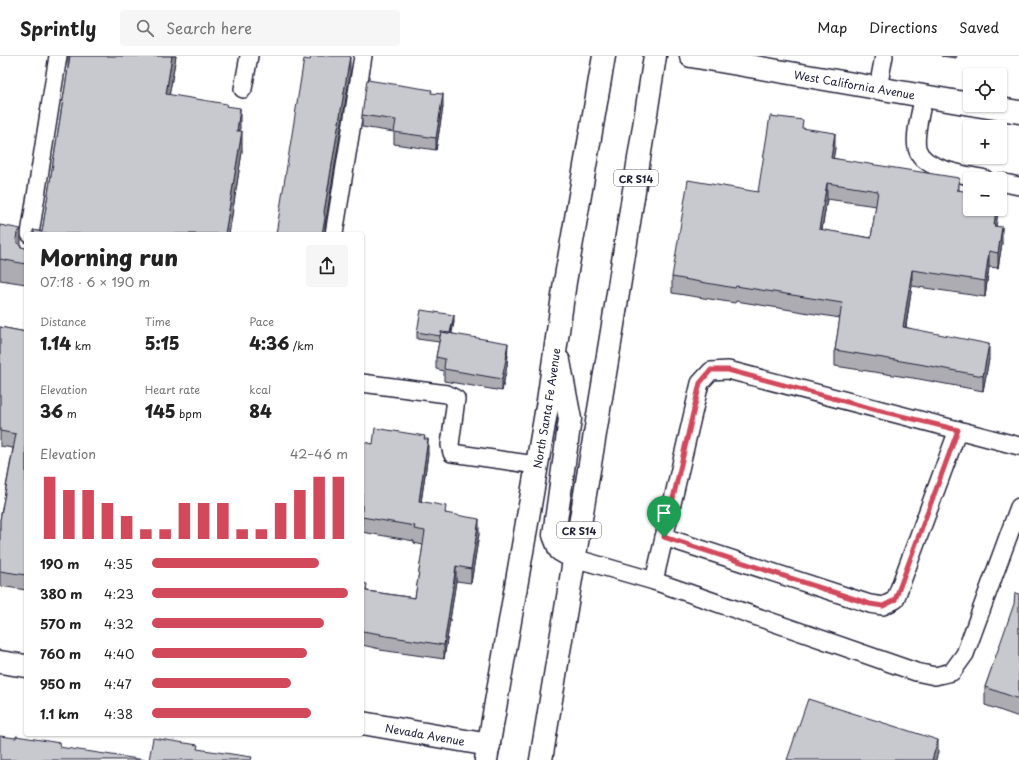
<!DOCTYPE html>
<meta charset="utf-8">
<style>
:root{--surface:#fff;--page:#f6f6f6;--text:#222;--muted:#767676;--line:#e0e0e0;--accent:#d1495b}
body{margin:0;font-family:"Playpen Sans",sans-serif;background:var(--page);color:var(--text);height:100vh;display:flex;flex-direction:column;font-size:15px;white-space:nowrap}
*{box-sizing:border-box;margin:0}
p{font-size:13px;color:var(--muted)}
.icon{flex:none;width:22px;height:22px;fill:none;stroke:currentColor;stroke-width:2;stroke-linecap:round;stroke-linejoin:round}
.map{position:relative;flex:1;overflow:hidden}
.details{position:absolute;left:24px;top:176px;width:340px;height:504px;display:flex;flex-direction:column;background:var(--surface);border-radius:4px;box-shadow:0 1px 3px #0004}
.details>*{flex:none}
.buttons{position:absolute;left:963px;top:12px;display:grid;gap:8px}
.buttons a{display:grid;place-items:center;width:44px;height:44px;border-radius:4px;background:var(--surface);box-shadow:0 1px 3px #0004;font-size:20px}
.pin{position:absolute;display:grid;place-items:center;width:34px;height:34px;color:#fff;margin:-41px -17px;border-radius:50% 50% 50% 0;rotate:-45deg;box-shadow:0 0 4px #0007}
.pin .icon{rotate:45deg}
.round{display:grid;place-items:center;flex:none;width:42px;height:42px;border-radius:4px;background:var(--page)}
.head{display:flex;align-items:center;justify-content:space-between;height:68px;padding:0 16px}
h1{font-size:22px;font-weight:800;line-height:30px}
.metrics{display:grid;grid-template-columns:repeat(3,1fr);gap:6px;height:68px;padding:4px 16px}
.metrics div{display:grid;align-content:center}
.metrics b{font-size:17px;font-weight:800}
.metrics small{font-size:11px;font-weight:400}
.metrics p{font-size:11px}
.chart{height:112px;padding:8px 16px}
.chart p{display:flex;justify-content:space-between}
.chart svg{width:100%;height:72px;margin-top:4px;stroke:var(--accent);stroke-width:6}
ul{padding:0 16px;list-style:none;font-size:13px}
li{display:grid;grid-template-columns:64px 48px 1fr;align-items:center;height:30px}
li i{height:10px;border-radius:5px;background:var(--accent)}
header{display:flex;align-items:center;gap:24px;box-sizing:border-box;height:56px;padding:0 20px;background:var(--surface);border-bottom:1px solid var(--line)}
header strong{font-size:19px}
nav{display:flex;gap:22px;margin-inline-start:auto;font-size:14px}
.search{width:280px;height:36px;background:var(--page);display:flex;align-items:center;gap:10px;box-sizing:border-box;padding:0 14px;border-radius:4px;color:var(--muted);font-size:15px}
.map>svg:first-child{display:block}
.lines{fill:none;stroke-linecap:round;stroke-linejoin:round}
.lane-casing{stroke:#22223b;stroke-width:20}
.secondary-casing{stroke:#22223b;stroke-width:25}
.primary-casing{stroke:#22223b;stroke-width:25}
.lane{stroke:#fff;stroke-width:17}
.secondary{stroke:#fff;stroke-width:22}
.primary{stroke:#fff;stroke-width:22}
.wall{fill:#acacb2;stroke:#22223b;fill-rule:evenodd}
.shaded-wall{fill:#8c8c91;stroke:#22223b}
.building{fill:#c8c8cf;stroke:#22223b;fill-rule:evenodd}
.route-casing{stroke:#fff;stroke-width:8}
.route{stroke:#d1495b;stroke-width:5}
.labels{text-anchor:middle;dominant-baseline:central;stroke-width:3.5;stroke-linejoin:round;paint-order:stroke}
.shield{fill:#fff;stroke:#646476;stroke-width:1}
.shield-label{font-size:10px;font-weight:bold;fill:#22223b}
.street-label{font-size:11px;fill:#22223b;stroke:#fff}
</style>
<header>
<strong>Sprintly</strong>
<div class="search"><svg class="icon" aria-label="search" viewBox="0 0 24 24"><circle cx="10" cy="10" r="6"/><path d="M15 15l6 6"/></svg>Search here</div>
<nav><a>Map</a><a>Directions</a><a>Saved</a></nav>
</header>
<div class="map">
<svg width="1019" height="704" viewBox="0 0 1019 704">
<rect width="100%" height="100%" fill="#fff"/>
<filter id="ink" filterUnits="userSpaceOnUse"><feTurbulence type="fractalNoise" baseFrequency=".025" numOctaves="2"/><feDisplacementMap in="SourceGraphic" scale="8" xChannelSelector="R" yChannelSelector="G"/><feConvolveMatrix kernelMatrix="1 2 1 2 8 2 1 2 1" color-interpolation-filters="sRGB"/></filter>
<g filter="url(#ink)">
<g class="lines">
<!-- lane casing -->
<g class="lane-casing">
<g id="lane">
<path d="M878 32 884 0"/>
<path d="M243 33 249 0"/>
<path d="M924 40C921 54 914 79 917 92 922 114 967 119 985 123"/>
<path d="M1000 126 1019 130"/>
<path d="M30 178 58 0"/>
<path d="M334 178 363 0"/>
<path d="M362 327 447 338 456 343 450 389 452 397 536 409"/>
<path d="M664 481 870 548 883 550 895 544 958 374"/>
<path d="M574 502 654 525 916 616 935 620 952 616 965 598 1019 451"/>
<path d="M654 525 700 327 711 315 728 314 1019 390"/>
</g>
</g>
<!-- secondary casing -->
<g class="secondary-casing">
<g id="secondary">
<path id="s1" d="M691 0 970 48"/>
<path d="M976 49 1019 56"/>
<path d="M0 606 26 610"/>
<path id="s2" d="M362 667 489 689"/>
</g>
</g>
<!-- primary casing -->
<g class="primary-casing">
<g id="primary">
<path d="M559 305 570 363 554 479 560 494 574 502"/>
<path id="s3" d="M486 704 548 345 565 226 604 0"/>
<path d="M541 704 613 269 655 0"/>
</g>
</g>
<!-- lane -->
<use href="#lane" class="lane"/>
<!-- secondary -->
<use href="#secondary" class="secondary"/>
<!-- primary -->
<use href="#primary" class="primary"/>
</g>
<!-- wall -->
<g class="wall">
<path d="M68 0H176L169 39 227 50 240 72V75L242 96 229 178H33V174L42 176 68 12Z"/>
<path d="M941 0H957L956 2Z"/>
<path d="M432 37 443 51 436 94 394 88V76L362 71V59Z"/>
<path d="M803 72 835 92 833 102 959 134 998 153 996 170 1002 187 998 212 989 211 985 241 912 230 906 271 989 303 983 335 919 323 835 310V294L840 262 736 245 735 247 672 237V221L758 136ZM827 143 876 150 871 182 822 174Z"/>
<path d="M0 169 21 191 26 192V228L0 224Z"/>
<path d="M454 266 451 277 508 299 507 310 502 335 444 325V315L436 313V301L439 286 417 283V276Z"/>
<path d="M0 271 26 276V534L0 530V464L13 392 0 390Z"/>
<path d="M425 383 428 398 421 446 446 457 479 478 471 527 456 525 444 603 380 594V593L362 589V527L367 535 415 542 423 489 414 487V485L362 476V386L373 388Z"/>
<path d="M1019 538V661L985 649V631Z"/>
</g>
<!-- shaded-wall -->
<g class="shaded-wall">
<path d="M172 0H176L166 59V38Z"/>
<path d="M350 0V18L325 170V178H322L324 156Z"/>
<path d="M443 38V51L436 94V82Z"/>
<path d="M240 52V72L237 95V75Z"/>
<path d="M242 75V96L229 178H225Z"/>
<path d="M835 77V92L831 118V102Z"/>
<path d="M959 122V138L957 134Z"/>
<path d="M827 127V143L819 189V173Z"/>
<path d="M996 153H998V156L994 185V170Z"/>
<path d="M1002 171V187L998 212V197Z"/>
<path d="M21 173V193L17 197 16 183 17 177Z"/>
<path d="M989 195V211L985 241V225Z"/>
<path d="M912 214V230L903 286V271Z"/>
<path d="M454 259V266L450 288V282Z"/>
<path d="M508 287 507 310 502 335V323Z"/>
<path d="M989 288V303L983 335V320Z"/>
<path d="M428 383V398L419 460V445Z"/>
<path d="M479 463V478L471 527V513Z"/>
<path d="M456 510V525L444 603V589Z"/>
<path d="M938 684V696L936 704H932Z"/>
</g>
<!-- building -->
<g class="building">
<path d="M70 0H172L166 38 227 48 226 50 240 52 237 75H242L225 178H35L33 174 42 176Z"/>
<path d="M311 0H350L324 156 325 162 322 178H276L304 3 310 4Z"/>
<path d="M367 24 432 34 431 37 443 38 436 82 394 76 396 64 362 59Z"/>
<path d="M770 60 803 64 802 72 835 77 831 102 959 122 957 134 970 136V153H996L994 170 1002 171 998 197 989 195 985 225 912 214 903 271 989 288 983 320 919 308 835 294 842 247 736 230 735 232 672 221 688 124 758 136ZM827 127 878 135 871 182 819 173Z"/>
<path d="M0 169 21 173 17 177 16 183 17 187 21 191 26 192V208L0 203Z"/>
<path d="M421 254 454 259 450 277 441 276 440 280 417 276Z"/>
<path d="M0 271 26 276V519L0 515V464L16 378 0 375Z"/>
<path d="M441 276 508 287 506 298H507L502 323 444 313 445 303 436 301Z"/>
<path d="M375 372 425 380 424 383H428L419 445 446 450 445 457 479 463 471 513 456 510 444 589 380 579 381 578 362 575V527L367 528 366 535 415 542 425 475 414 473 415 470 362 461V386L373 388Z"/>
<path d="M1015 537 1019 538V643L985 631 1014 548Z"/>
<path d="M808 643 938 684 932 704H787Z"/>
<path d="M0 680 16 682V680L60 687 59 691 145 704H0Z"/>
<path d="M153 682 198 689 197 693 252 701 251 704H149Z"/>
</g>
</g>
<g class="lines" filter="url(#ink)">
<!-- route casing -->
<g class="route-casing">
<path id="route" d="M711 314H728L877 354 958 374 895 544 883 550 870 548 664 481 700 327Z"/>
</g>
<!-- route -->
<use href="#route" class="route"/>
</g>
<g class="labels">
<!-- shield labels -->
<g class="shield">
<rect x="614" y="114" width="44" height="16" rx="3"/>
<rect x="557" y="466" width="44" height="16" rx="3"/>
</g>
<g class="shield-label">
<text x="636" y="122">CR S14</text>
<text x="579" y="474">CR S14</text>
</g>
<!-- street labels -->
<g class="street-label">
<text stroke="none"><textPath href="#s1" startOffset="166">West California Avenue</textPath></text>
<text stroke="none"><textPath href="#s3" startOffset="357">North Santa Fe Avenue</textPath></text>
<text stroke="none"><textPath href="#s2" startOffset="64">Nevada Avenue</textPath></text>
</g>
</g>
</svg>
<div class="buttons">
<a><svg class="icon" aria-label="locate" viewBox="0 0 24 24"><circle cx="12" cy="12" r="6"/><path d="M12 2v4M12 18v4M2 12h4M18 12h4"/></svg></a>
<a>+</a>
<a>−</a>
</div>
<div class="pin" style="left:664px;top:481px;background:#1e9e55"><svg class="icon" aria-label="arrive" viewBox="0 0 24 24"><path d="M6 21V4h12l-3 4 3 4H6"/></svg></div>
<section class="details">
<div class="head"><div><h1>Morning run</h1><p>07:18 · 6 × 190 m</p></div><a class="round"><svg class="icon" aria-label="share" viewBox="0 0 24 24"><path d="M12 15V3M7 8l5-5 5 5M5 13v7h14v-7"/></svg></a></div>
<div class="metrics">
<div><p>Distance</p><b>1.14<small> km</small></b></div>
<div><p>Time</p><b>5:15</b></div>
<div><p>Pace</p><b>4:36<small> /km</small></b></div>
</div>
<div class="metrics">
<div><p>Elevation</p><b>36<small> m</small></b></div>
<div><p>Heart rate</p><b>145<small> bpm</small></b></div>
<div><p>kcal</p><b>84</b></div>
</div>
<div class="chart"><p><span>Elevation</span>42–46 m</p>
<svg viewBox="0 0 160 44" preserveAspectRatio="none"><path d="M5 44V6M15 44V14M25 44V14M35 44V22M45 44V30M55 44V38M65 44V38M75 44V22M85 44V22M95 44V22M105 44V38M115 44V38M125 44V22M135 44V14M145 44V6M155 44V6"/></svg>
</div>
<ul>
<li><b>190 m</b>4:35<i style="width:85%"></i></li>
<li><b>380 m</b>4:23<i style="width:100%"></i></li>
<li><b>570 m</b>4:32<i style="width:88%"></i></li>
<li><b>760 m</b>4:40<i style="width:79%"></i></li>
<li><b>950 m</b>4:47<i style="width:71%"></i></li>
<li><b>1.1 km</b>4:38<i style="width:81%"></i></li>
</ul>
</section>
</div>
